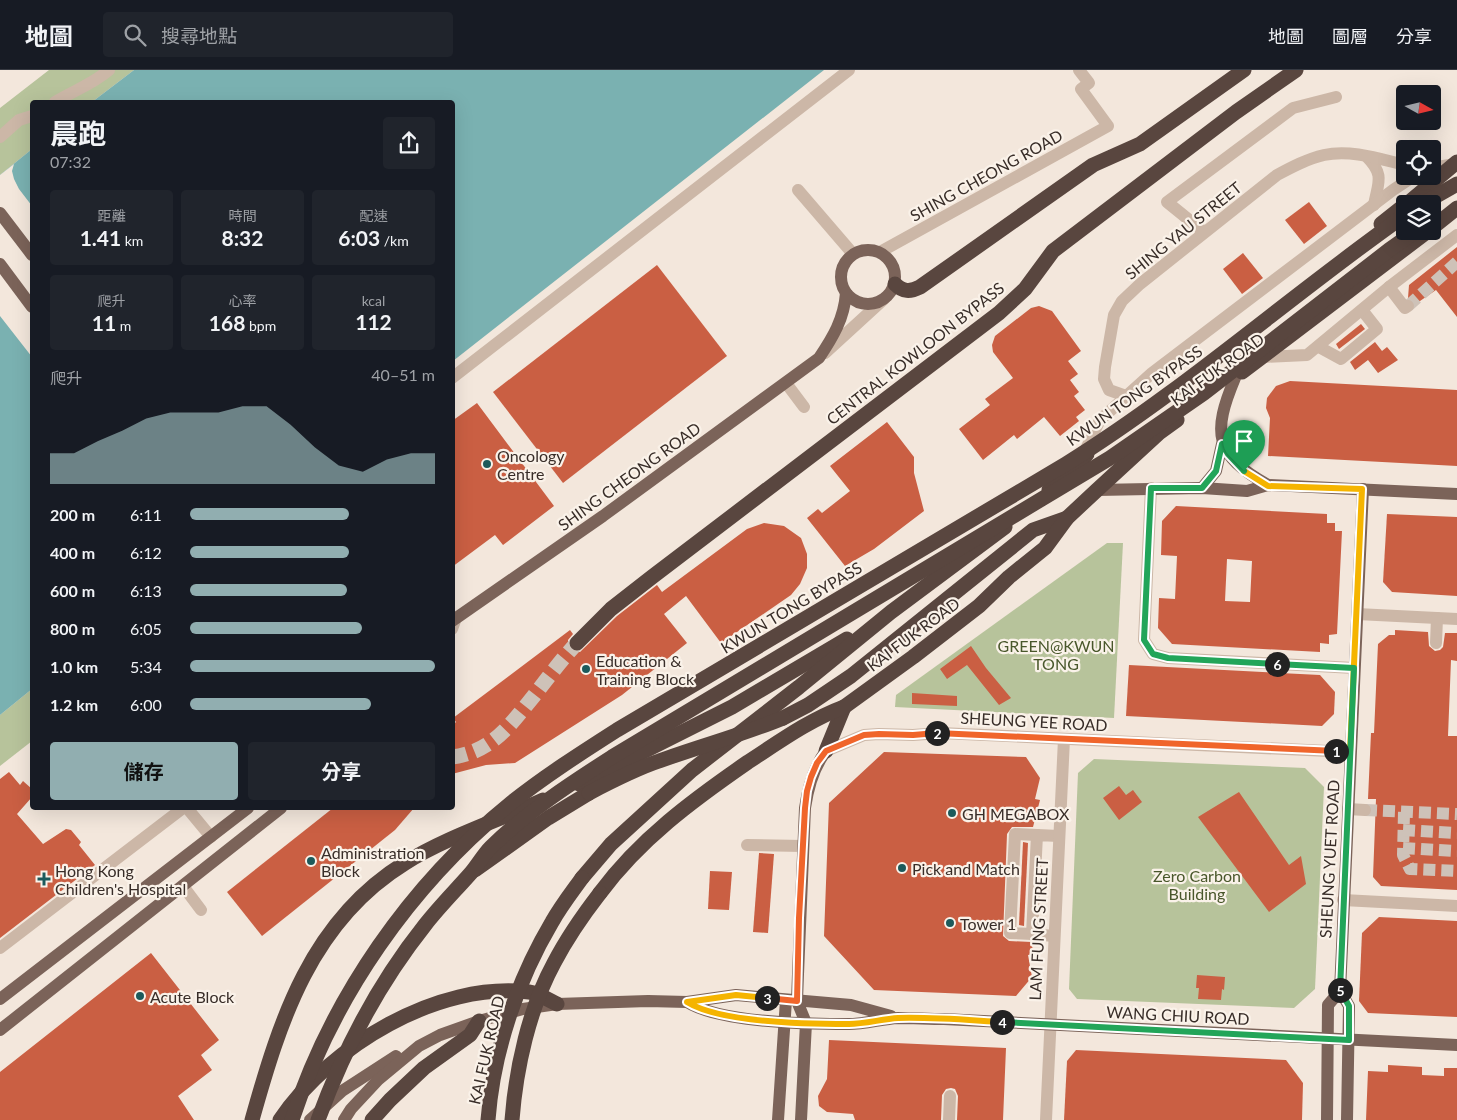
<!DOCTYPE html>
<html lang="zh-TW">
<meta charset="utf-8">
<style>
:root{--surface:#171b24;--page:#20242c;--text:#f1f3f6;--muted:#9ea1a6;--line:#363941;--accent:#91aeb0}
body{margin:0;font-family:Lato,"Noto Sans TC",sans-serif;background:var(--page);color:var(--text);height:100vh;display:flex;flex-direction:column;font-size:19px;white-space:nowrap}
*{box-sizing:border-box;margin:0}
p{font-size:16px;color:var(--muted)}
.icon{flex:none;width:28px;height:28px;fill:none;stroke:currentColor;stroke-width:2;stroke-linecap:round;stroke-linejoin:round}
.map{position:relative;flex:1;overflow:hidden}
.drawer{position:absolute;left:30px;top:30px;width:425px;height:710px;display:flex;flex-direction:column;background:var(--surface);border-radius:5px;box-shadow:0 5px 20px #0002}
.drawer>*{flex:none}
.needle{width:32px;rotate:98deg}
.tools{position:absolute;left:1396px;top:15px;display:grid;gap:10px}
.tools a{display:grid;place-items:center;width:45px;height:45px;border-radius:5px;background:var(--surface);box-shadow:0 5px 20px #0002;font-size:25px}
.pin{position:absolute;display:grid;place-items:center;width:42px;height:42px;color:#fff;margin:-51px -21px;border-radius:50% 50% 50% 0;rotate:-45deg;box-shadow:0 0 5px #0007}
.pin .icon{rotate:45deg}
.km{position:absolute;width:25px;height:25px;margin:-12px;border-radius:50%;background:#222;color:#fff;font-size:14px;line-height:25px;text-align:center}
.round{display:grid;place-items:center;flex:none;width:52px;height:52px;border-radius:5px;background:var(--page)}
.head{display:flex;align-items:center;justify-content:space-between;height:85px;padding:0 20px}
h1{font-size:28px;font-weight:700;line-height:38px}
.stats{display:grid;grid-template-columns:repeat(3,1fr);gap:8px;height:85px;padding:5px 20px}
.stats div{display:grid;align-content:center;border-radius:5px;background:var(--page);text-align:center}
.stats b{font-size:21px;font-weight:700}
.stats small{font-size:14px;font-weight:400}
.stats p{font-size:14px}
.chart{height:140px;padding:10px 20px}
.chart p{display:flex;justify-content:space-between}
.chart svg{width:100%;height:90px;margin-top:5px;fill:var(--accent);opacity:.7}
.primary-button{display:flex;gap:10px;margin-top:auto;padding:10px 20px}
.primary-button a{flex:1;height:58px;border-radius:5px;background:var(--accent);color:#111;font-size:20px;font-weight:700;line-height:58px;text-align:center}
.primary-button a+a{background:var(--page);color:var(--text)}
ul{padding:0 20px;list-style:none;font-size:16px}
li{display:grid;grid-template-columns:80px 60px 1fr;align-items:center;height:38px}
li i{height:12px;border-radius:6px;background:var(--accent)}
header{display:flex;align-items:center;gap:30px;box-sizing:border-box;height:70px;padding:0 25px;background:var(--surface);border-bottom:1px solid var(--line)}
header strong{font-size:24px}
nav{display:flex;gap:28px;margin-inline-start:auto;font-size:18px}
.search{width:350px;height:45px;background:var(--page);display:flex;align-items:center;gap:12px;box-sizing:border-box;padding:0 18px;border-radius:5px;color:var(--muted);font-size:19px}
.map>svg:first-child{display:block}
.green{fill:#b7c39b}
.water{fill:#7ab1b1}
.pier{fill:#f3e7dc}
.building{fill:#ca5f43;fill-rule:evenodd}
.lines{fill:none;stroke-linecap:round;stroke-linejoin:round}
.minor-tunnel{stroke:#cec2b8;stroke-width:12;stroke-dasharray:12 6;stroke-linecap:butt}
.highway-tunnel{stroke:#cec2b8;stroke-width:15;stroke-dasharray:15 8;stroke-linecap:butt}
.minor{stroke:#ccb7a7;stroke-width:12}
.major{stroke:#7b6359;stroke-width:12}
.highway{stroke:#59463f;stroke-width:15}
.highway-bridge{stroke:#59463f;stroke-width:15}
.split-1-casing{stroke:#fff;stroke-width:10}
.split-2-casing{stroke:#fff;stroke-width:10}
.split-3-casing{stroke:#fff;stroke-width:10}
.split-4-casing{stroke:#fff;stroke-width:10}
.split-5-casing{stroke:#fff;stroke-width:10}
.split-6-casing{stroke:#fff;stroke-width:10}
.split-7-casing{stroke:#fff;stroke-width:10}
.split-1{stroke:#f5b400;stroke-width:6}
.split-2{stroke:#f0652b;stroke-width:6}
.split-3{stroke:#f0652b;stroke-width:6}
.split-4{stroke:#f5b400;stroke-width:6}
.split-5{stroke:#22a559;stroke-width:6}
.split-6{stroke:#22a559;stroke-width:6}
.split-7{stroke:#22a559;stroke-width:6}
.poi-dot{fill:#1c5a5b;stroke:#faf2e9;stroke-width:2}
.labels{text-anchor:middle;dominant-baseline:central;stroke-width:4.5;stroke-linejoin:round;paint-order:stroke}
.street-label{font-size:16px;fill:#382d28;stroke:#faf2e9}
.poi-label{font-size:16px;fill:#382d28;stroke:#faf2e9;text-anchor:start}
.park-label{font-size:16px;fill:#49572b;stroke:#faf2e9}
</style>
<header>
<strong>地圖</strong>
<div class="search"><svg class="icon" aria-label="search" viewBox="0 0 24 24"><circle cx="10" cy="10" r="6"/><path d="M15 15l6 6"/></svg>搜尋地點</div>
<nav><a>地圖</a><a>圖層</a><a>分享</a></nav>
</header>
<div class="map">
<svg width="1457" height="1050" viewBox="0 0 1457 1050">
<rect width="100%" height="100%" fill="#f3e7dc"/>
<!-- green -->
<g class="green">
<path d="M49 0H134L92 32H32V79L0 105V38Z"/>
<path d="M1107 473H1123L1114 648 895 637 896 625Z"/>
<path d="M32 619V671L0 696V645Z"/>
<path d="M1094 689 1305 698 1324 717 1315 919 1294 938 1077 929 1069 919 1078 703Z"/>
</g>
<!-- water -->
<g class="water">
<path d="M134 0H824L453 291 452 32H92Z"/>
<path d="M32 79V619L0 645V105Z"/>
</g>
<!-- pier -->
<path class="pier" d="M14 94 12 101 14 109 19 119 32 136V287L0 246V105Z"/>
<!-- building -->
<g class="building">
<path d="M1309 132 1327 156 1304 174 1285 150Z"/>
<path d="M1457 177V247L1436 220 1420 231H1415L1408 228 1409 215Z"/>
<path d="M1243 183 1263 208 1242 224 1223 199Z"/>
<path d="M657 195 727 286 563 413 493 322Z"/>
<path d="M1039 236 1052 241 1081 281 1068 291 1078 304 1070 310 1079 322 1074 326 1085 340 1076 347 1079 351 1060 366 1044 347 1017 369 1014 365 983 390 959 359 990 335 985 329 1013 308 993 282 992 275 995 266 1031 238Z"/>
<path d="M1361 254 1365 259 1339 279 1336 274Z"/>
<path d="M1375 272 1382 281 1387 277 1398 290 1378 303 1368 290 1355 300 1350 292Z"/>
<path d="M1290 311 1457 320V396L1268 386 1270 348 1266 338 1267 328 1276 316Z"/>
<path d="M477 333 554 436 503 475 495 465 452 497V351Z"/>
<path d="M887 352 914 387V403L924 441 874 479 845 496 807 448 818 439 822 443 850 421 830 396Z"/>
<path d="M1176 436 1327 444V453H1335V461H1342L1337 564 1329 565V574L1320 573V582L1172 574 1158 558 1159 528 1175 529 1177 486 1161 485 1162 451ZM1227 489 1252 491 1250 532 1225 531Z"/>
<path d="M1387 444 1457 447V526L1392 522 1383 512Z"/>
<path d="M764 453 784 456 801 468 807 484V498L800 514 791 525 721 573 686 526 664 544 687 573 622 625 515 693 486 695 452 704V656L456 652 453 648 570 560 573 564 568 570V576L574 582H580L617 546 657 515 662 522 747 459Z"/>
<path d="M1395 560 1428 562 1429 576 1435 581 1440 580 1443 577 1445 563H1457V591L1451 590 1448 666H1457V820L1381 816 1373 807 1376 729H1368L1371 663H1374L1378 574 1389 565H1395Z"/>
<path d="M971 576 986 598 1011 628 999 635 967 595 947 609 940 599Z"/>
<path d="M1129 595 1320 605 1335 622 1334 644 1322 656 1126 646Z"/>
<path d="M912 623 957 626V636L912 634Z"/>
<path d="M884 682 1026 687 1040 708 1035 729 1040 730 1033 757H1012L1007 764 1003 866 1009 871 1031 872 1034 884 1028 885 1032 907 1016 926 874 920 824 866 829 733Z"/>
<path d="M9 702 20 715 23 711 32 719V727L17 744 43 774 66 759 71 760 81 772 79 775 95 795 0 868V709Z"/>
<path d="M1119 716 1126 725 1133 720 1142 732 1119 750 1103 728Z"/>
<path d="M1239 722 1289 795 1301 786 1306 814 1269 842 1198 747Z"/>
<path d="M333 738H414L395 760 262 866 227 822Z"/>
<path d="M1023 772 1028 773 1024 856 1019 855Z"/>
<path d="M759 783 774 784 768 863 753 862Z"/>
<path d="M710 801 732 802 729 840 708 839Z"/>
<path d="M1379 847 1457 851V947L1368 943 1359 931 1362 863Z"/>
<path d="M151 883 219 970 201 985 212 1000 178 1026 194 1050H0V1002Z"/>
<path d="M1197 905 1225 907 1224 920 1222 919 1221 930 1198 929 1199 918H1196Z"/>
<path d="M829 970 1006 978 1003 1050H957L958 1026 955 1019 951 1018 946 1019 942 1025 941 1050H855L853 1044 827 1042 819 1036 818 1026 827 1009Z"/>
<path d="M1076 980 1286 990 1303 1013 1302 1050H1064L1067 991Z"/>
<path d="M1388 995 1422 997V1005L1444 1006V998H1457V1050H1366L1368 1001 1388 1002Z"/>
</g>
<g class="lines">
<!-- minor-tunnel -->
<g class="minor-tunnel">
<path d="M1408 236 1457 192"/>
<path d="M1365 740 1457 744"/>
<path d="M1404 742 1403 785 1410 799 1457 801"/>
<path d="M1403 760 1457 763"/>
<path d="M1403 778 1457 781"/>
</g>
<!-- highway-tunnel -->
<path class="highway-tunnel" d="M452 687C492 682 510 655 533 627 547 609 561 590 577 573"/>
<!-- minor -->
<g class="minor">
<path d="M55 32C73 21 93 14 109 0"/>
<path d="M0 67 19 50 32 46"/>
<path d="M1367 87C1385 105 1378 113 1374 135"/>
<path d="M1432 98 1455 94"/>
<path d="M798 120 853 184"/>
<path d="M1204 162 1167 132 1293 38 1336 27"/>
<path d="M880 182 1108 56 1081 19 1089 13 1079 0"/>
<path d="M1389 217 1405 238 1408 236"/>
<path d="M1319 277 1341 289 1377 259 1362 240"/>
<path d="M825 283 884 229"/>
<path d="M1263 287 1307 285 1389 217 1457 165"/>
<path d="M452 308 849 0"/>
<path d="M786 313 804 337"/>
<path d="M1126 326 1109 320 1104 309 1105 297 1114 245 1122 231 1140 214 1277 105C1292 97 1307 89 1324 85 1350 79 1380 89 1405 95"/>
<path d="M1084 383 1100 350 1152 303 1393 120 1414 106"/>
<path d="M1151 418 1144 570 1153 584 1168 588 1354 598"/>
<path d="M1357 544 1457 549"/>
<path d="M452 559 456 548"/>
<path d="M1436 573 1437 548"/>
<path d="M826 681 864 665 879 664 913 665 940 663 1350 682"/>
<path d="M187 738 211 767"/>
<path d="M1348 739 1365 740"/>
<path d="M747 775 803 776"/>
<path d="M183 816 201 840"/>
<path d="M1343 830 1457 836"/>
<path d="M1032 864 1010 863 1015 764 1037 765"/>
<path d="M1054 866 1032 864 1037 765 1059 766"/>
<path d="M0 878 183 738"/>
<path d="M949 1050 950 1026"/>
<path d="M1046 1050 1064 669"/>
</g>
<!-- major -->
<g class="major">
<path d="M0 143 32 185"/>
<circle cx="868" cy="207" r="27"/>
<path d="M0 194 32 237"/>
<path d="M1235 308C1212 363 1214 385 1268 415"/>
<path d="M1202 418 1216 401 1222 374"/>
<path d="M1097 420 1202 418 1247 421 1268 415 1457 424"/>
<path d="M452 551 603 446 819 288C833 267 844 249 846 223"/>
<path d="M0 929 248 738"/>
<path d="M687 932C720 953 808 954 849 954 865 954 882 949 898 948 913 948 929 949 944 949L1457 975"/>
<path d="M0 960 281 738"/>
<path d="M310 1050 342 1021 396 986"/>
<path d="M344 1050 351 1039 378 1010 419 976 440 965 479 951 523 939 557 934 648 931 687 932 736 925 851 935 891 946"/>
<path d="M778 1050 786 930"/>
<path d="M801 1050 806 953 797 931 798 904 805 738C808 717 813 698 826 681"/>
<path d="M1327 1050 1328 935 1340 921"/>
<path d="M1347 1050 1349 936 1340 921 1363 419"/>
</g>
<!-- highway -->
<g class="highway">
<path d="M1407 134 1457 92"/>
<path d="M1422 134 1457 114"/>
<path d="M1381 154 1405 135"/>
<path d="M1432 158 1457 138"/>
<path d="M895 214C903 222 910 222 920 217L1093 95 1140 74 1244 0"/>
<path d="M1242 302 1428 161"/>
<path d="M1049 420 1072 400 1087 384"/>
<path d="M577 573 611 539 652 507 999 243 1025 219 1053 181 1236 42 1296 0"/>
<path d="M783 648 808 635 851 606 1033 460 1067 448"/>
<path d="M826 681 844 637"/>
<path d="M579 714 732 637 847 569"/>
<path d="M475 800 548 748 589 723"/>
<path d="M582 808 611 774 692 700 799 617 891 542 1005 457"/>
<path d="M600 823C640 769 693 730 748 692 779 672 809 650 844 637L913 587 979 536 1009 507 1045 478 1067 448 1097 420 1159 363 1177 350"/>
<path d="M252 1050C280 950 311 851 405 793 447 767 497 751 543 730"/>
<path d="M280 1050C330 976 438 911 529 922 538 923 549 930 557 934"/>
<path d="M372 1050 390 1030 424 998 470 965 479 951"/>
</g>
<!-- highway-bridge -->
<g class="highway-bridge">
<path d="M589 723C612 711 635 699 659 691 700 676 742 665 783 648"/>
<path d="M292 1050C332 927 411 814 511 733 545 706 581 683 617 660L1066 394C1185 320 1290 226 1405 145"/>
<path d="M318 1050C344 979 378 914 425 855 439 837 455 821 470 804 478 795 483 785 491 777 527 742 570 714 612 687L1110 388 1204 323 1389 180 1416 161"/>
<path d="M488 1050C493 982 517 911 552 852 561 836 572 822 582 808"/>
<path d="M512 1050C516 998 529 939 554 893 567 868 583 845 600 823"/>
</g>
</g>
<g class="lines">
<!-- split-1 casing -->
<g class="split-1-casing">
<path id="split-1" d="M1244 401 1268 416 1362 419 1350 682 1336 681"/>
</g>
<!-- split-2 casing -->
<g class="split-2-casing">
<path id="split-2" d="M937 663 1336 681"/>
</g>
<!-- split-3 casing -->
<g class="split-3-casing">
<path id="split-3" d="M767 928 797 931 799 848 805 738 807 721 811 707 817 693 826 681 864 665 879 664 913 665 937 663"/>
</g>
<!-- split-4 casing -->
<g class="split-4-casing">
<path id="split-4" d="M767 928 736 925 687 932C720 953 808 954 849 954 865 954 882 949 898 948 933 947 967 950 1002 952"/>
</g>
<!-- split-5 casing -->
<g class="split-5-casing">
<path id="split-5" d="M1002 952 1349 970V936L1340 920"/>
</g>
<!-- split-6 casing -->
<g class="split-6-casing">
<path id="split-6" d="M1277 594 1354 598 1340 920"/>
</g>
<!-- split-7 casing -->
<g class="split-7-casing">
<path id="split-7" d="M1244 401 1228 384 1222 374 1216 401 1202 418H1151L1144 570 1153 584 1168 588 1277 594"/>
</g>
<!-- split-1 -->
<use href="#split-1" class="split-1"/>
<!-- split-2 -->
<use href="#split-2" class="split-2"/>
<!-- split-3 -->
<use href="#split-3" class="split-3"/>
<!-- split-4 -->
<use href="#split-4" class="split-4"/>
<!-- split-5 -->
<use href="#split-5" class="split-5"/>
<!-- split-6 -->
<use href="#split-6" class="split-6"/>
<!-- split-7 -->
<use href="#split-7" class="split-7"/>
</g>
<!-- markers -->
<g class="poi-dot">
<circle cx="487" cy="394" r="5"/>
<circle cx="586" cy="599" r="5"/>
<circle cx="952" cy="743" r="5"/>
<circle cx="311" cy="791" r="5"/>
<circle cx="902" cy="798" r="5"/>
<path d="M41.5 801.5h5v5h5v5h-5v5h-5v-5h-5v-5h5z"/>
<circle cx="950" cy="853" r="5"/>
<circle cx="140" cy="926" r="5"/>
</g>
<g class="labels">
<!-- street labels -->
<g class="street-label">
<text transform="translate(986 105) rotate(-29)">SHING CHEONG ROAD</text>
<text transform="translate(1183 160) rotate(-39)">SHING YAU STREET</text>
<text transform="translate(915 283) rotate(-38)">CENTRAL KOWLOON BYPASS</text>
<text transform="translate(1217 299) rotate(-36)">KAI FUK ROAD</text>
<text transform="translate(1134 325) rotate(-35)">KWUN TONG BYPASS</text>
<text transform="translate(629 406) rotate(-36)">SHING CHEONG ROAD</text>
<text transform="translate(791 537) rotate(-31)">KWUN TONG BYPASS</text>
<text transform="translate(913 564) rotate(-37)">KAI FUK ROAD</text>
<text transform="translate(1034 651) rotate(3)">SHEUNG YEE ROAD</text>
<text transform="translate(1329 789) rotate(-87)">SHEUNG YUET ROAD</text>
<text transform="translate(1038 859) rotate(-87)">LAM FUNG STREET</text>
<text transform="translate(1178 945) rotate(3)">WANG CHIU ROAD</text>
<text transform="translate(486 980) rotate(-77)">KAI FUK ROAD</text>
</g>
<!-- poi labels -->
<g class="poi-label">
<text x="497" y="385">Oncology<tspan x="497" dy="18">Centre</tspan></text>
<text x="596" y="590">Education &amp;<tspan x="596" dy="18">Training Block</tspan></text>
<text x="962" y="743">GH MEGABOX</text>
<text x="321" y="782">Administration<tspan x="321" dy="18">Block</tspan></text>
<text x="912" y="798">Pick and Match</text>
<text x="55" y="800">Hong Kong<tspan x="55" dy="18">Children's Hospital</tspan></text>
<text x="960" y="853">Tower 1</text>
<text x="150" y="926">Acute Block</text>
</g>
<!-- park labels -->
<g class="park-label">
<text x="1056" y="575">GREEN@KWUN<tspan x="1056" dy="18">TONG</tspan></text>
<text x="1197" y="805">Zero Carbon<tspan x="1197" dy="18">Building</tspan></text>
</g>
</g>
</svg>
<div class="tools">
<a><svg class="needle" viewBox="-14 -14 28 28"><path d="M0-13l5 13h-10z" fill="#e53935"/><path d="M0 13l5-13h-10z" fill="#9ea1a6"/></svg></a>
<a><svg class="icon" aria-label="locate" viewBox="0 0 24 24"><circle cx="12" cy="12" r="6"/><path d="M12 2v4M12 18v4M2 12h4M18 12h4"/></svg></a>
<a><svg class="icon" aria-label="layers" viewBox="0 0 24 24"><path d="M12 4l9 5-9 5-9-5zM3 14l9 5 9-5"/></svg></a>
</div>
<div class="pin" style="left:1244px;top:401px;background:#1e9e55"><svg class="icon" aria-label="arrive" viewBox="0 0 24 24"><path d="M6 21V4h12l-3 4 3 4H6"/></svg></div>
<b class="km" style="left:1336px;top:681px">1</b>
<b class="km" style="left:937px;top:663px">2</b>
<b class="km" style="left:767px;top:928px">3</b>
<b class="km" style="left:1002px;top:952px">4</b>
<b class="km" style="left:1340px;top:920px">5</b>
<b class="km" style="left:1277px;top:594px">6</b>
<section class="drawer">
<div class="head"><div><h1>晨跑</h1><p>07:32</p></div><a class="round"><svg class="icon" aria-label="share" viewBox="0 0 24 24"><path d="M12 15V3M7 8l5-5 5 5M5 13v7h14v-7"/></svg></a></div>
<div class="stats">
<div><p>距離</p><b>1.41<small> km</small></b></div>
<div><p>時間</p><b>8:32</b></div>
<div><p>配速</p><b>6:03<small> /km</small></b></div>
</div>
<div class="stats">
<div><p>爬升</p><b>11<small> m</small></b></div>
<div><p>心率</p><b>168<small> bpm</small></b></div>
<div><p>kcal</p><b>112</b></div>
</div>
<div class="chart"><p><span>爬升</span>40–51 m</p>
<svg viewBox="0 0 160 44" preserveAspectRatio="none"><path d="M0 44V29L10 29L20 23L30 18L40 12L50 9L60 9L70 9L80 6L90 6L100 15L110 26L120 35L130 38L140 32L150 29L160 29V44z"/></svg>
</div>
<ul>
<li><b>200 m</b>6:11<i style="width:65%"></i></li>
<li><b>400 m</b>6:12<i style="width:65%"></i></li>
<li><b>600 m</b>6:13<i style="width:64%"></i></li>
<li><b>800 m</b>6:05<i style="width:70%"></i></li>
<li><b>1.0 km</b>5:34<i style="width:100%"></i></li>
<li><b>1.2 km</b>6:00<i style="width:74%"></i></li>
</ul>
<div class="primary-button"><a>儲存</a><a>分享</a></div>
</section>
</div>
